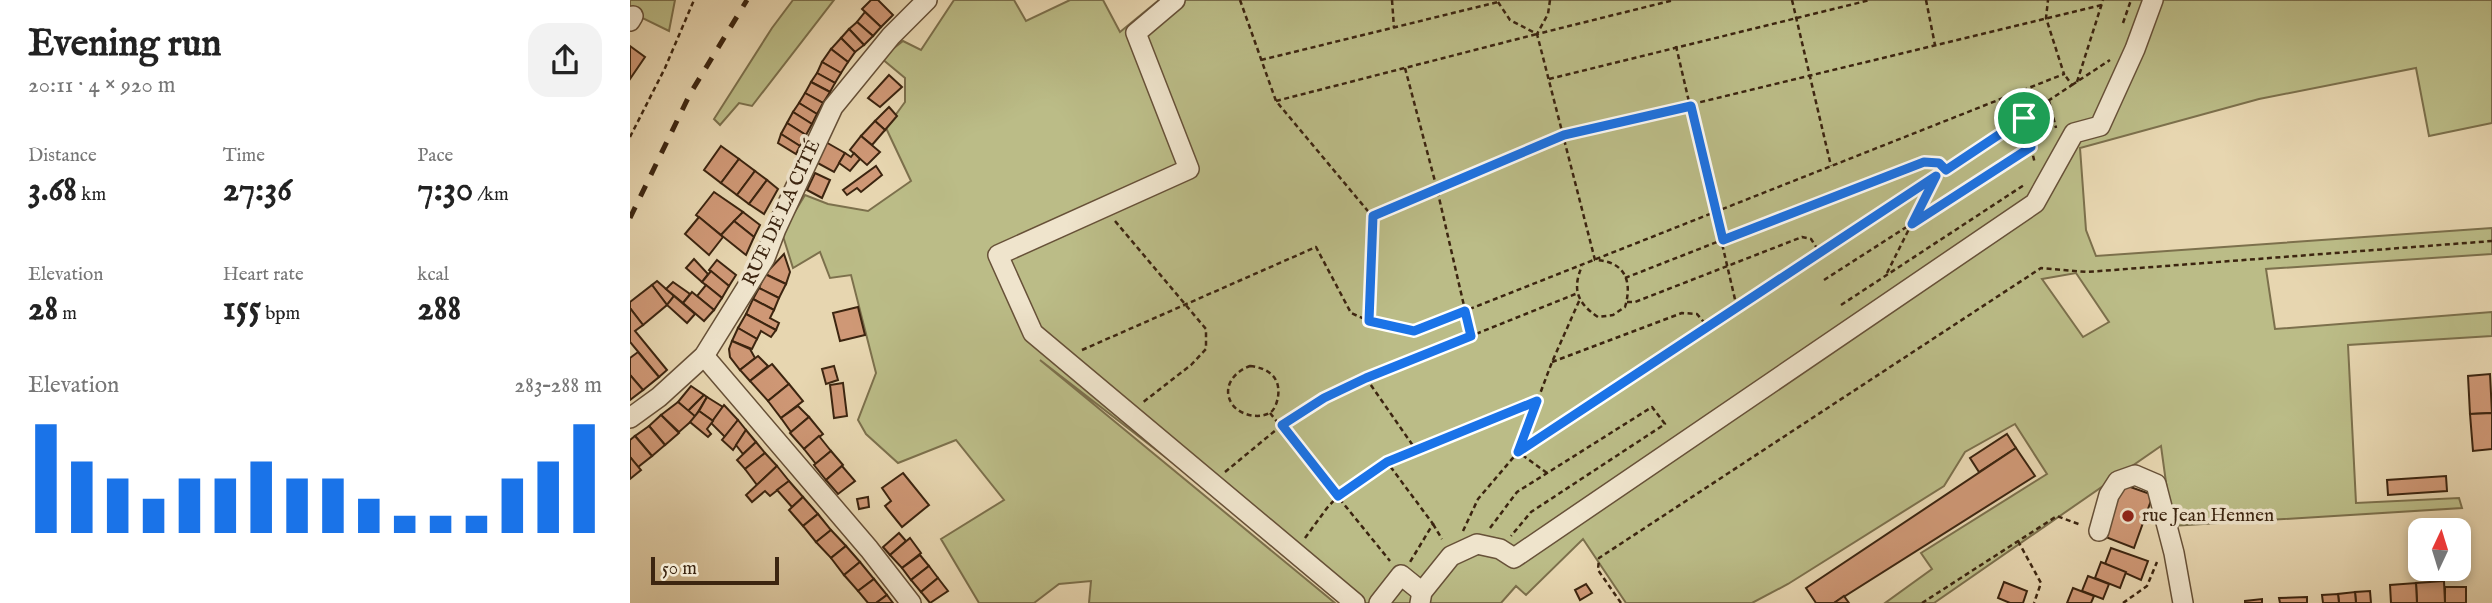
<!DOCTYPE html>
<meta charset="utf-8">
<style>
:root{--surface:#fff;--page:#f2f2f2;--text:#222;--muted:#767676;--accent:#1a73e8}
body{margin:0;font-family:"IM FELL English",serif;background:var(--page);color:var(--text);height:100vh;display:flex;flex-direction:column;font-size:26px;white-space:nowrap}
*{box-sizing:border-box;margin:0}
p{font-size:23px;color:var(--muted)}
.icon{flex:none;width:38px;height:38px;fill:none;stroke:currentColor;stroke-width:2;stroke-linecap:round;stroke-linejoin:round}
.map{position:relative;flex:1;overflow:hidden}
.panel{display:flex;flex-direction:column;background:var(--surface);width:630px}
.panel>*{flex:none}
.needle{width:46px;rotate:4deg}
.tools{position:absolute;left:1778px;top:518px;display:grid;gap:14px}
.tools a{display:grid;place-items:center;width:63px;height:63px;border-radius:14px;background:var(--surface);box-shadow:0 4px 10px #0003;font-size:35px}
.scale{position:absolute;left:21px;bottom:18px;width:128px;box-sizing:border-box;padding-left:7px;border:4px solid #3c2510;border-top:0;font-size:19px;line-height:24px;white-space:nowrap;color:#3c2510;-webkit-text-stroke:5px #efe4cc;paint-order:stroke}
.pin{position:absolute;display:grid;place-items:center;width:60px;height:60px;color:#fff;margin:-30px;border:4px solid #fff;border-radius:50%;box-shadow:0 2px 7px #0007}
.round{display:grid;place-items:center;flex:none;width:74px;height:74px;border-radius:21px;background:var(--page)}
.head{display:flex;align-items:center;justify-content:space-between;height:119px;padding:0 28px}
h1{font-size:38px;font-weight:700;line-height:52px}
.figures{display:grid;grid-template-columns:repeat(3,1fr);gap:10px;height:119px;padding:7px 28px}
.figures div{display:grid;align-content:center}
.figures b{font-size:35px;font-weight:700}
.figures small{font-size:19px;font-weight:400}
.figures p{font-size:19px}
.chart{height:196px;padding:14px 28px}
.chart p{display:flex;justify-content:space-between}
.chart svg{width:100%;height:126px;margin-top:7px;stroke:var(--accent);stroke-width:6}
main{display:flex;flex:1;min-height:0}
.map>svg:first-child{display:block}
.green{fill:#bbbc87;stroke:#7c704c;stroke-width:2;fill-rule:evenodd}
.building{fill:#cf9876;stroke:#3c2510;stroke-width:2}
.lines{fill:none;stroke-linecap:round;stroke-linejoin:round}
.minor-casing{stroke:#675138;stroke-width:22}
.path{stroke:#3c2510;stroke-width:2.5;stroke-dasharray:5 3.5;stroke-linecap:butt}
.minor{stroke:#efe4cc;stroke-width:19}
.rail{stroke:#3c2510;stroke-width:5;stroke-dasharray:12 12;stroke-linecap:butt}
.route-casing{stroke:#fff;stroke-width:14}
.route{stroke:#1a73e8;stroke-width:9}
.poi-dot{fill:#8f2418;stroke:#efe4cc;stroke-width:2.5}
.labels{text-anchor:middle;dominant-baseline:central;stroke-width:7;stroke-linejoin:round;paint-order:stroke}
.street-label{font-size:19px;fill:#3c2510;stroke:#efe4cc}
.poi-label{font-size:19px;fill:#3c2510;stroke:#efe4cc;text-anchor:start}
</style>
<main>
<section class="panel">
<div class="head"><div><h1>Evening run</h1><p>20:11 · 4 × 920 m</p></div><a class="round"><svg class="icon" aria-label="share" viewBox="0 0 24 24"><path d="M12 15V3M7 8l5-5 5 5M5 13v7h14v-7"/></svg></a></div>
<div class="figures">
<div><p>Distance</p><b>3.68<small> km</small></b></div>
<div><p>Time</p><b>27:36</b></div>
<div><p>Pace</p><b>7:30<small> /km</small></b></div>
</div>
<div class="figures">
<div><p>Elevation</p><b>28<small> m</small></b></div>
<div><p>Heart rate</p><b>155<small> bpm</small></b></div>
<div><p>kcal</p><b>288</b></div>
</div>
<div class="chart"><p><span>Elevation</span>283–288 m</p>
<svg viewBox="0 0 160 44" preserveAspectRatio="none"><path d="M5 44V6M15 44V19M25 44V25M35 44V32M45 44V25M55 44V25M65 44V19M75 44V25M85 44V25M95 44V32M105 44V38M115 44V38M125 44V38M135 44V25M145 44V19M155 44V6"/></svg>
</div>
</section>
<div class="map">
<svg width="1862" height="603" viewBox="0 0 1862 603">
<rect width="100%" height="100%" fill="#e7d6b0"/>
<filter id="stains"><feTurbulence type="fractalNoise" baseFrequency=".00286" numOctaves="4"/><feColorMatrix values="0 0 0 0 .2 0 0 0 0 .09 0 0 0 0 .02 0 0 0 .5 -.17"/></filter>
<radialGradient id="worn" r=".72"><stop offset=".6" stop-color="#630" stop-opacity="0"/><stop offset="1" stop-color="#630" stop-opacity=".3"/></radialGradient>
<!-- green -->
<g class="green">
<path d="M0 0H45L39 31 0 12Z"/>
<path d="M163 0H204L122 106 109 103 90 125 84 119 142 28Z"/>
<path d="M324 0H384L396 21 440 0H473L490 32 529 0H1862V123L1799 136 1786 68 1629 99 1450 148 1456 230 1466 256 1862 228V254L1636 269 1645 329 1862 312V336L1718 345 1726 503 1829 498 1832 508 1542 526 1531 446 1304 603H1255L1302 569 1291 553 1417 474 1385 424 1335 452 1314 486 1158 584 1122 603H996L953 539 896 595 886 586 871 603H724L410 360 705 603H459L461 581 429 584 404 603H349L311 539 374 500 326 440 268 463 236 434 228 420 246 373 221 275 200 278 190 252 163 268 152 233 175 195 198 204 238 211 281 181 256 128 275 102V78L251 58 273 41 291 50ZM1446 273 1479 322 1453 337 1412 279Z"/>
</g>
<!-- building -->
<g class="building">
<path d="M241 0H248L263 15 251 27 232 9Z"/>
<path d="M235 12 251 27 243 36 227 22Z"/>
<path d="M227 22 243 36 234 45 219 29Z"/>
<path d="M219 29 234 45 225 52 211 38Z"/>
<path d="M211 38 225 52 218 62 201 49Z"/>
<path d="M0 46 15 57 0 79Z"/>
<path d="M201 49 218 62 211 73 192 62Z"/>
<path d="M192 62 211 73 205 83 187 73Z"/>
<path d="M187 73 205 83 200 92 181 82Z"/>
<path d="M259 75 272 87 250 107 238 98Z"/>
<path d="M181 82 200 92 193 103 175 93Z"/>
<path d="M175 93 193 103 187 114 169 103Z"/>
<path d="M169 103 187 114 182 124 163 112Z"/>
<path d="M259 107 267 116 255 130 245 121Z"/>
<path d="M163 112 182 124 176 135 157 123Z"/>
<path d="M245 121 255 130 242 145 231 136Z"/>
<path d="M157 123 176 135 170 146 151 134Z"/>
<path d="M151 134 170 146 166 154 148 143Z"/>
<path d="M231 136 250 152 237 165 220 150Z"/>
<path d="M194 141 215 153 204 172 184 161Z"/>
<path d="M91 146 109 159 91 183 74 170Z"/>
<path d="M215 153 221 157 224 153 230 159 220 171 209 163Z"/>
<path d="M109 159 125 171 107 195 91 183Z"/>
<path d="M246 166 252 175 231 192 227 188 217 195 213 190Z"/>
<path d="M125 171 137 180 119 204 107 195Z"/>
<path d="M185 173 200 180 192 198 177 190Z"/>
<path d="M137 180 148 189 134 214 119 204Z"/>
<path d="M84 192 113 212 91 235 66 215Z"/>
<path d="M113 212 130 225 124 237 104 221Z"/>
<path d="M69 217 93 237 79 255 55 234Z"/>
<path d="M104 221 124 237 116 255 91 235Z"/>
<path d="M154 254 160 272 156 284 135 274Z"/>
<path d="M64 259 78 274 72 282 56 268Z"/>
<path d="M87 260 106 275 99 286 79 270Z"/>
<path d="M81 271 99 286 92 298 72 282Z"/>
<path d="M135 274 156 284 149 298 129 288Z"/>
<path d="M27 281 44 296 37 305 22 285Z"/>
<path d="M43 282 60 294 53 303 36 289Z"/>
<path d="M22 285 37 305 13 325 0 308V302Z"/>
<path d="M76 285 92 298 84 310 67 296Z"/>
<path d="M129 288 149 298 144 310 123 299Z"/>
<path d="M62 292 84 310 74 321 53 303Z"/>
<path d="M44 296 65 314 57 323 37 305Z"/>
<path d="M123 299 144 310 140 318 149 323 146 330 116 314Z"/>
<path d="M228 307 235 335 210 341 203 313Z"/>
<path d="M0 308 13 325 5 331 37 370 29 377 0 342Z"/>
<path d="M116 314 146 330 141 337 131 331 127 339 108 328Z"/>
<path d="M108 328 127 339 122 349 102 341Z"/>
<path d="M102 341 120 349 125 358 110 370 100 357 99 349Z"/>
<path d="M8 352 29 377 13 390 0 375V358Z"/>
<path d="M128 356 138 366 120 381 110 370Z"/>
<path d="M142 364 159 384 138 401 120 381Z"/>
<path d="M204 366 208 380 196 384 192 369Z"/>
<path d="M1860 374 1862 413 1840 414 1838 376Z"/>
<path d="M0 375 13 390 0 400Z"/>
<path d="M213 383 217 416 204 418 200 385Z"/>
<path d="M159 384 173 401 151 418 138 401Z"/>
<path d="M61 386 74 395 58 411 48 402Z"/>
<path d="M74 395 77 397 65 417 58 411Z"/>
<path d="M77 397 93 407 83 421 69 411Z"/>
<path d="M48 402 66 417 49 432 31 415Z"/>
<path d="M94 405 108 420 95 437 81 423Z"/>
<path d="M168 406 179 417 161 432 151 418Z"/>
<path d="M69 411 83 421 77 429 81 434 78 437 60 422Z"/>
<path d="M1862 413V449L1843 451 1840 414Z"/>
<path d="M31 415 49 433 35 445 19 426Z"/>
<path d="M179 417 193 434 174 449 160 433Z"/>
<path d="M108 420 116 430 103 450 92 440Z"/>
<path d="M19 426 35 445 22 456 5 436Z"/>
<path d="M116 430 126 442 113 454 106 445Z"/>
<path d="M1377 434 1386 448 1349 472 1340 458Z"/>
<path d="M5 436 22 456 8 467 0 457V440Z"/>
<path d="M189 436 201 451 186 464 174 449Z"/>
<path d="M126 442 135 453 115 469 107 460Z"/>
<path d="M1386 448 1405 476 1204 603H1186L1176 588Z"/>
<path d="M201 451 213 465 196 480 184 465Z"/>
<path d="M135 453 147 466 127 485 115 469Z"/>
<path d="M0 457 11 470 0 479Z"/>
<path d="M147 466 159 481 140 496 135 491 122 502 116 495Z"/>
<path d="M212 466 225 481 208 494 196 480Z"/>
<path d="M273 473 299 505 272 527 255 506 261 501 252 488Z"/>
<path d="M1816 476 1817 491 1758 495 1757 480Z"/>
<path d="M159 481 173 497 162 507 147 490Z"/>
<path d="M1492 484 1523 495 1504 548 1473 536Z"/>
<path d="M173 497 188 514 173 526 159 510Z"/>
<path d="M238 497 239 507 229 509 227 499Z"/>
<path d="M188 514 201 530 186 542 173 526Z"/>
<path d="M201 530 216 546 201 558 186 542Z"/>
<path d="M269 533 276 541 260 555 253 547Z"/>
<path d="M280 538 291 553 272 568 260 555Z"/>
<path d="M216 546 230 562 214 575 201 558Z"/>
<path d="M1481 548 1518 561 1511 580 1475 564Z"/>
<path d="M290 555 299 566 281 580 272 568Z"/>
<path d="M230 562 244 579 228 591 214 575Z"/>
<path d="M1471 562 1496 572 1490 588 1465 578Z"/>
<path d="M299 566 308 578 291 592 281 580Z"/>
<path d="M1458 576 1479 584 1473 599 1452 591Z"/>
<path d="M308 578 318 591 300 603 291 592Z"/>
<path d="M244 579 257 595 246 603H238L228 591Z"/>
<path d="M1814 581 1815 603H1787L1786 583Z"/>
<path d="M1374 582 1397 591 1393 603H1380L1368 598Z"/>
<path d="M1786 583 1787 603H1761L1760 585Z"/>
<path d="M956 584 962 593 950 600 945 590Z"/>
<rect x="1815" y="587" width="21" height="16"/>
<path d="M1443 588 1464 596 1461 603H1437Z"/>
<path d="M1740 591 1741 603H1726L1725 592Z"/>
<path d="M1725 592 1726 603H1709L1708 594Z"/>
<path d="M1708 594 1709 603H1693L1692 595Z"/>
<path d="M257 595 263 603H246Z"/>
<path d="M1214 596 1219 603H1204Z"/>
<path d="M1677 597V603H1650L1649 598Z"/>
<path d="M1632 599V603H1615V601Z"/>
</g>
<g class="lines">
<!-- minor casing -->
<g class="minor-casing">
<g id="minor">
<path d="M545 0 506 33 559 169 368 255 403 333 725 603"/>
<path d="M0 21 3 16"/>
<path d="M74 356 239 549 281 603"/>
<path d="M0 418 29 397 74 356 135 258 146 229 203 107 261 36 297 0"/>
<path d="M1469 531 1479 495 1488 481 1505 475 1526 484 1544 553 1553 603"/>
<path d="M749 603 771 575 792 592"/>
<path d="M790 603 792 592 821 556 847 544 870 549 884 558 1405 203 1444 133 1470 126 1505 49 1523 0"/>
</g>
</g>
<!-- path -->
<g class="path">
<path d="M610 0 646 101 742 216 739 321 784 331 1434 74 1416 18 1418 0"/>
<path d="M762 0 764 28"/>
<path d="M920 0 918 14 907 34 1044 0"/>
<path d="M1162 0 1201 166"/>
<path d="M1296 0 1305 45"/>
<path d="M868 2 880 20 907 34 965 260C994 261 1003 280 995 307L983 315 968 317C947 303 942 289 952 266"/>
<path d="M1493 23 1501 0"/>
<path d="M1046 46 1107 308"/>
<path d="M631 60 868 2 869 0"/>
<path d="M775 68 807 189 841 336"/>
<path d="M919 79 1240 0"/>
<path d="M1447 82 1473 0"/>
<path d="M1442 85 1480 60"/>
<path d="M646 101 907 34"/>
<path d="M1419 101 1426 128"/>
<path d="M1394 118 1401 147"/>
<path d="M0 137 35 68 64 0"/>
<path d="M742 216 934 135 1472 5"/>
<path d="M485 221 576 329V349L561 365 512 403"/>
<path d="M1257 273 1304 179"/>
<path d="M995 278 1294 161 1309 163 1316 170"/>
<path d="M1194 280 1401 147 1405 164"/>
<path d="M997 302H1005L1172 237 1181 239 1190 253"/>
<path d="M1211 305 1394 185"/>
<path d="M452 350 686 247 721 313 739 321"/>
<path d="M922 362 1052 313 1067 314 1078 327"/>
<path d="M620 366C638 368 651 377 648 397 647 402 645 409 641 412 630 420 609 415 602 404 591 387 605 371 620 366Z"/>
<path d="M736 378 786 450"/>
<path d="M640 413 760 561"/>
<path d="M758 462 907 401"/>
<path d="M595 472 652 425 694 398 736 378 948 293"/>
<path d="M917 473 888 452 1442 85 1434 74"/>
<path d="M803 524 812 539"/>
<path d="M860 528 887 492 1022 407 1035 424 901 512 881 536"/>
<path d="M833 531 848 499 888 452 922 362 950 299"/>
<path d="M675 538 697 508 708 496 757 462 803 524 780 562"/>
<path d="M1388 541 1411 583 1404 603"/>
<path d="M991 603 968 570 969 558 1411 268 1457 272 1862 241"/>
<path d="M1292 603 1427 516 1451 525"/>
<path d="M1493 603 1517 586 1527 562"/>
</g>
<!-- minor -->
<use href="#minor" class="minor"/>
<!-- rail -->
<path class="rail" d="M0 218 60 94 117 0"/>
</g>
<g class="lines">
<!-- route casing -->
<g class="route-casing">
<path id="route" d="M1061 106 1093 240 1294 162 1309 163 1316 170 1394 118 1401 147 1282 224 1306 176 888 452 907 401 757 462 708 496 652 425 694 398 736 378 841 336 835 311 784 331 739 321 743 216 934 135Z"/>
</g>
<!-- route -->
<use href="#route" class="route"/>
</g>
<!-- markers -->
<circle class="poi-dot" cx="1498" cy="516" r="7"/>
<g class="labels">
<!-- street labels -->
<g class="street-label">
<text transform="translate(152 213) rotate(-65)">RUE DE LA CITÉ</text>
</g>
<!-- poi labels -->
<g class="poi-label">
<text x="1512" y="516">rue Jean Hennen</text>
</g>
</g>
<rect width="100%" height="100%" filter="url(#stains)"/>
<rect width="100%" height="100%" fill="url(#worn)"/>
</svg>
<div class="tools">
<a><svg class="needle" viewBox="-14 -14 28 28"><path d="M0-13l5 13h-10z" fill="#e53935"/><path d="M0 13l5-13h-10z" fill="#767676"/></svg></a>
</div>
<div class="scale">50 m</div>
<div class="pin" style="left:1394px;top:118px;background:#1e9e55"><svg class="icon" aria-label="arrive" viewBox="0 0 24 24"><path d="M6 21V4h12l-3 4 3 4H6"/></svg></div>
</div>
</main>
